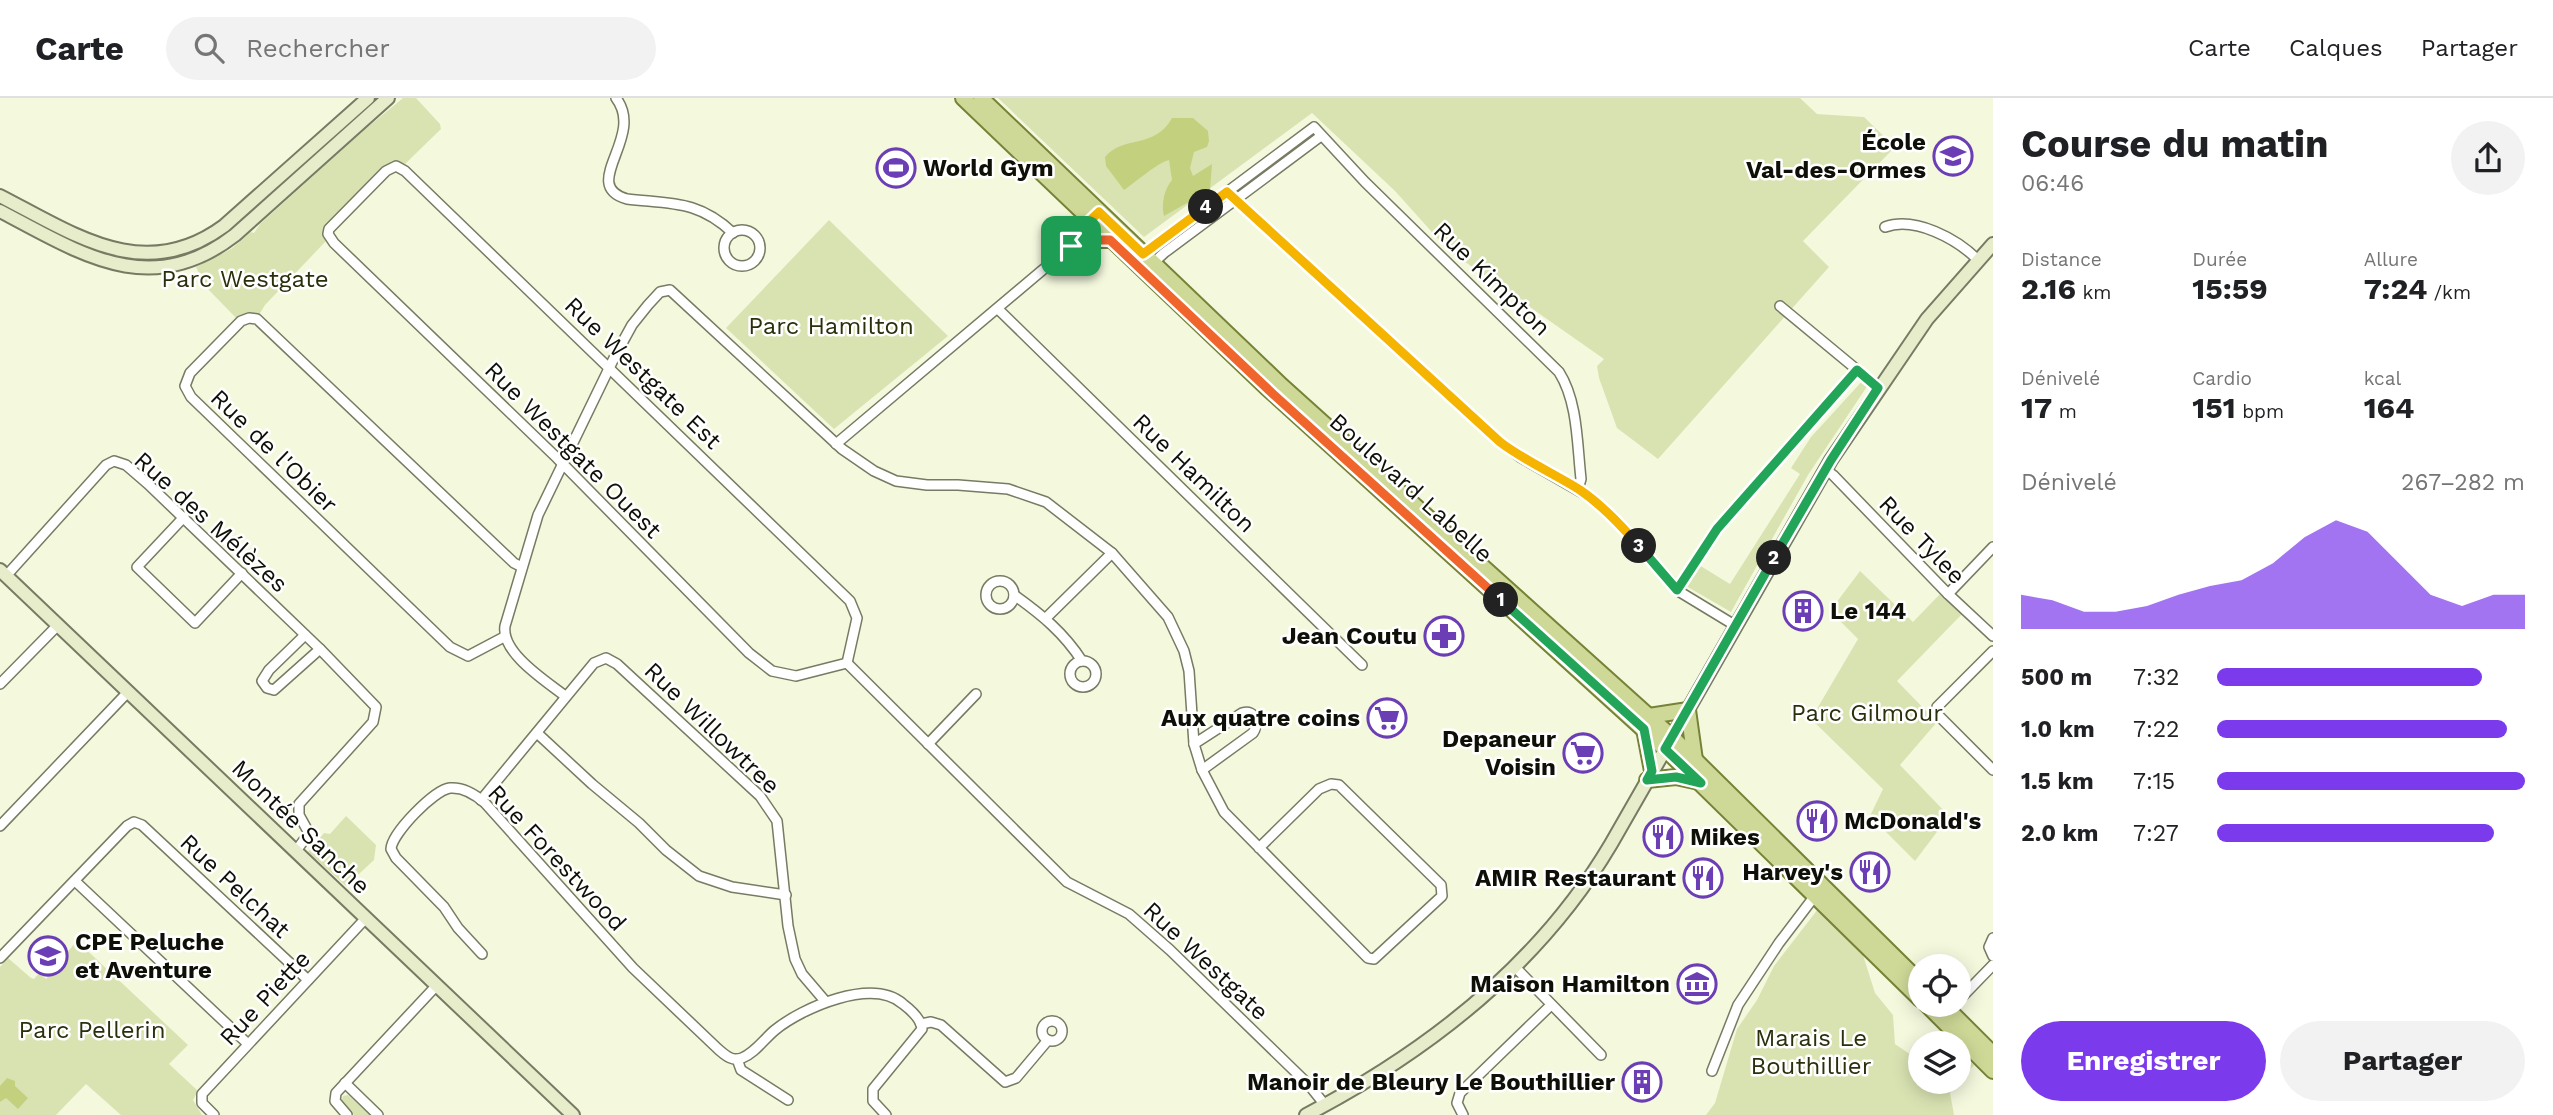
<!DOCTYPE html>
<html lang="fr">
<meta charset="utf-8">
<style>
:root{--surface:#fff;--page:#f2f2f2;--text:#202124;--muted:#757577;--line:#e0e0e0;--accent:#7c3aed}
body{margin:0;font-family:"Work Sans",sans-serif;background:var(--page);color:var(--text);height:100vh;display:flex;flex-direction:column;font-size:26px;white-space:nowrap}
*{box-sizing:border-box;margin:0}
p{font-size:23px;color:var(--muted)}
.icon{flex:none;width:38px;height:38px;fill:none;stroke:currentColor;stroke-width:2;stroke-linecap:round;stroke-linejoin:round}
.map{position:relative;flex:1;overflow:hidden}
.sheet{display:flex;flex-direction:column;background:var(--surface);width:560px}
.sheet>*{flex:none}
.fabs{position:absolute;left:1908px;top:856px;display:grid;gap:14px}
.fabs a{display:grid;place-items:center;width:63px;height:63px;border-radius:50%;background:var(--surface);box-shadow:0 4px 18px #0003;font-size:35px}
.pin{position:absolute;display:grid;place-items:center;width:60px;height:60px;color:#fff;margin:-30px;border-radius:14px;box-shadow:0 4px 10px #0006}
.km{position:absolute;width:35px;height:35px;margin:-18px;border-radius:50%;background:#222;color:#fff;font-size:19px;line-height:35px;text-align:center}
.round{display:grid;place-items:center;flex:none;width:74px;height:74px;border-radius:37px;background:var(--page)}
.summary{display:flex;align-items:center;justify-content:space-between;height:119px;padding:0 28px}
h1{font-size:38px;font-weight:700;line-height:52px}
.stats{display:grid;grid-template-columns:repeat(3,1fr);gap:10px;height:119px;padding:7px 28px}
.stats div{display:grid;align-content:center}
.stats b{font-size:30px;font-weight:700}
.stats small{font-size:19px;font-weight:400}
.stats p{font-size:19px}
.chart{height:196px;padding:14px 28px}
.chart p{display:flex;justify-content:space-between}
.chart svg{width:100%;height:126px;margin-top:7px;fill:var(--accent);opacity:.7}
.primary-button{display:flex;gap:14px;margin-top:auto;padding:14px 28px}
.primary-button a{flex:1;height:80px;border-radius:42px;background:var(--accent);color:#fff;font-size:28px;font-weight:700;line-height:80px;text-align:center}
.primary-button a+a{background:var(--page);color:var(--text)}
ul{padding:0 28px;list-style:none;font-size:23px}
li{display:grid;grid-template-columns:112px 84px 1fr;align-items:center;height:52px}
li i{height:18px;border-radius:9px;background:var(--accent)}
header{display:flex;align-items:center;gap:42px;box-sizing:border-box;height:98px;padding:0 35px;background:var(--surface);border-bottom:2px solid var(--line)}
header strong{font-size:33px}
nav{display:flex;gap:38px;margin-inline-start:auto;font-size:24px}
.search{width:490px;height:63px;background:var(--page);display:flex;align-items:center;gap:18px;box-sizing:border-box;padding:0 24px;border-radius:38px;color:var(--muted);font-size:26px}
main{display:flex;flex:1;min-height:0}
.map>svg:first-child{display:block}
.green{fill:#d9e3b2}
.water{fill:#c3d17f}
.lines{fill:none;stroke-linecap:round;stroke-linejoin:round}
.street-casing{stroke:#767b63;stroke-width:12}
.secondary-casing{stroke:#767b63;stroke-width:16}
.primary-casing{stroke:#778238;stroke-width:18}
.street{stroke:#fff;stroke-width:9}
.secondary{stroke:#e7eccb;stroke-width:12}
.primary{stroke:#cfd997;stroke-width:14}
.split-1-casing{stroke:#fff;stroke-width:14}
.split-2-casing{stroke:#fff;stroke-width:14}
.split-3-casing{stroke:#fff;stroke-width:14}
.split-4-casing{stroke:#fff;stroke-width:14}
.split-5-casing{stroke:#fff;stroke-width:14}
.split-1{stroke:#f0652b;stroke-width:9}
.split-2{stroke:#22a559;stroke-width:9}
.split-3{stroke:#22a559;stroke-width:9}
.split-4{stroke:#f5b400;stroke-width:9}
.split-5{stroke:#f5b400;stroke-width:9}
.labels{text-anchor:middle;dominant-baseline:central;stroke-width:5;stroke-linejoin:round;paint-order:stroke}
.poi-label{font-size:24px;font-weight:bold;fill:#0e1007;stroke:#fff;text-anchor:end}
.park-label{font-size:24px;fill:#2a2f0c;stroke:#fff}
.street-label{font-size:24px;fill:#0e1007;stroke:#fff}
</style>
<header>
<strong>Carte</strong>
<div class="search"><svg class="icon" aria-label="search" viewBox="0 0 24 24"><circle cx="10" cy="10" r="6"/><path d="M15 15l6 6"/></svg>Rechercher</div>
<nav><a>Carte</a><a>Calques</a><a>Partager</a></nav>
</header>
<main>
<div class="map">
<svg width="1993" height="1017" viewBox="0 0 1993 1017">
<rect width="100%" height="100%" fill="#f4f9de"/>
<!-- green -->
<g class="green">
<path d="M403 0H416L440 26 441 31 404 67 392 63 323 132V138L327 142 265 207 259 217 250 214 238 222 204 187 196 169 231 151 251 134 254 135 260 126 364 32Z"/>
<path d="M998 0H1800L1817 16 1864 19 1895 49 1803 143 1829 169 1658 361 1617 330 1599 280 1597 268 1604 261 1448 152 1395 93 1312 15 1144 139Z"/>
<path d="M829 122 948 238 834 331 726 230Z"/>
<path d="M1864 281 1868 287 1808 377 1731 514 1686 488 1699 467 1730 486 1800 376 1791 370 1811 339Z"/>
<path d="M1860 473 1913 524 1940 496 1962 516 1897 583 1937 624 1900 667 1949 718 1915 763 1870 718 1883 691 1811 621 1858 541 1830 513Z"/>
<path d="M346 718 376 747 374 762 346 788 308 754 324 735 330 736Z"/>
<path d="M1818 811 1863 857 1875 895 1893 917 1895 946 1917 961 1920 959V984H1958V953L1974 967 1950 995 1954 1017H1706L1715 1005 1737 931 1757 902 1774 868Z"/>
<path d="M77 843 188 947 169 966 198 993 193 1002 202 1017H121L86 986 56 1017H0V869L8 860 31 880 34 881 41 873 40 876 46 881 59 868 57 866Z"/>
<path d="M348 997 370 1017H354L341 1004 343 998Z"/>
</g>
<!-- water -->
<g class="water">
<path d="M1172 20H1193L1208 33 1209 43 1207 49 1194 54 1190 70 1193 78 1212 66 1210 92 1164 118C1161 107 1164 91 1172 82L1169 62C1157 65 1136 84 1124 92L1106 68 1105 59C1125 36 1154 52 1172 20Z"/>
<path d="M7 980 15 983V988L28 1000 18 1011 6 1000 0 1004V988Z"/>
</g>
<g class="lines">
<!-- street casing -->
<g class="street-casing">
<g id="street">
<path d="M616 0C646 39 578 87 627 101 671 106 698 102 733 135"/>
<path d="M396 68 405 73 850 503 857 520 847 565 796 578 772 573 749 555 557 360 334 145 328 136 329 131 386 73Z"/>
<path d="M1227 94 1500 344 1520 359 1588 398 1613 419 1680 494 1736 528"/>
<path d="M1885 129C1915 118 1957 141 1978 162"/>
<circle cx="742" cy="150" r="18"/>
<path d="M1071 148 1077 135 1094 119"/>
<path d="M1140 159 1314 29 1365 84 1559 274C1578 304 1577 346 1581 381L1578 391"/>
<path d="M1150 168 1164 155 1321 38"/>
<path d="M1780 208 1879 290"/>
<path d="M998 211 1362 567"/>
<path d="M836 346 1071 148 1083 142 1100 125"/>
<path d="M1825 371 1833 377 1948 496 1993 538"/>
<path d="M184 419 137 469 195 525 242 475"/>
<path d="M6 478 106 367 114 363 126 367 148 386 320 551 376 609 373 624 299 706V717L309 735 296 753"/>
<circle cx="1000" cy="497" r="14"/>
<path d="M1677 492 1717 431 1857 272"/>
<path d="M1948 496 1993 449"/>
<path d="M1014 497C1042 517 1064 535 1082 563"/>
<path d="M1046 520 1112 455"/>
<path d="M305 537 269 572 262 583 267 590 274 592 320 551"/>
<path d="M504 539 468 558 450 549 191 299 185 288 190 275 241 223 249 220 257 221 514 465 522 469"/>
<path d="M1993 553 1937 609 1936 615 1993 672"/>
<circle cx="1083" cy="576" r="13"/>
<path d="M847 565 1067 784 1129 816 1170 852 1309 987 1325 1007"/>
<path d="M0 586 58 527"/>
<path d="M565 598C546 583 501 555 505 528L538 417 615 258 632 227 648 207 660 194 670 192 842 351 874 373 896 383 927 387H958L1008 391 1046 404 1112 455 1168 519 1184 553 1189 573 1194 646 1202 672 1224 714 1368 860 1374 861 1442 798 1441 787 1339 687 1331 686 1319 691 1259 750"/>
<path d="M537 635 592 686 639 725 666 752 699 778 732 789 786 797"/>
<path d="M928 646 976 596"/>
<path d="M1194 646 1242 615C1256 611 1259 626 1253 635L1202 672"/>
<path d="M481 702 594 565 606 560 617 566 760 698 777 723 788 828 795 861 802 876 825 903"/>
<path d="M0 728 128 594"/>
<path d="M75 783 248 946"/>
<path d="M1993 840 1989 849 1993 858"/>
<path d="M482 856 458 830 444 809 396 760 391 751C392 735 434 692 450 690 463 689 476 697 485 705L633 870 718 951C725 957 732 964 742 960 755 955 764 941 775 932 802 910 872 879 903 906 911 912 921 921 922 931L873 991V1003L886 1017"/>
<path d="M0 860 127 728 134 724 142 727 308 882"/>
<path d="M1514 868 1601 957"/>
<path d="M1958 903 1993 867"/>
<circle cx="1052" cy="933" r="10"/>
<path d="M921 926 931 924 941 927 1005 984 1016 980 1048 942"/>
<path d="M737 961 741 972 788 1002"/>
<path d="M1712 973 1738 907 1779 845 1817 795"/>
<path d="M345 985 378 1017"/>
<path d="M214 1017 202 1005V996L366 820"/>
<path d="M347 1017 335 1003 336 995 437 887"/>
<path d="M1463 1017 1457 1005 1460 995 1550 908"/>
</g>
</g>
<!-- secondary casing -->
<g class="secondary-casing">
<g id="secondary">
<path d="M0 98C74 136 144 187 224 128L368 0"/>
<path d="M0 113C80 155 150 203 235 137L388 0"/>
<path d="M0 472 573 1017"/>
<path d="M1306 1017C1427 954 1540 866 1611 746L1831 362 1927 221 1993 146"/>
</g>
</g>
<!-- primary casing -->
<g class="primary-casing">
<g id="primary">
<path d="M963 0 1266 289 1665 651 1920 901"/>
<path d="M981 0 1282 288 1672 639 1920 884"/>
<path d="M1083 142H1110"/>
<path d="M1649 618 1688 612 1695 662"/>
<path d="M1644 631 1652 673"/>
<path d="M1647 682 1676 679 1699 684"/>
<path d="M1926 906 1993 973"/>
<path d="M1943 906 1993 956"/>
</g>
</g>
<!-- street -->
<use href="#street" class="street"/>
<!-- secondary -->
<use href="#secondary" class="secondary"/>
<!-- primary -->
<use href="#primary" class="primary"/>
</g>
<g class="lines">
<!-- split-1 casing -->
<g class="split-1-casing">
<path id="split-1" d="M1071 148 1083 142H1110L1273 296 1501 502"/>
</g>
<!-- split-2 casing -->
<g class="split-2-casing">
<path id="split-2" d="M1501 502 1644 631 1652 673 1647 682 1676 679 1701 685 1665 651 1774 460"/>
</g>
<!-- split-3 casing -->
<g class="split-3-casing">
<path id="split-3" d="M1639 448 1677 492 1717 431 1857 272 1878 290 1831 362 1774 460"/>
</g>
<!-- split-4 casing -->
<g class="split-4-casing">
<path id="split-4" d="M1206 109 1227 94 1500 344C1525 363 1553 375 1580 392 1602 407 1621 427 1639 448"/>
</g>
<!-- split-5 casing -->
<g class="split-5-casing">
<path id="split-5" d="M1071 148 1077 135 1099 114 1143 156 1206 109"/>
</g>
<!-- split-1 -->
<use href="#split-1" class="split-1"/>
<!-- split-2 -->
<use href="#split-2" class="split-2"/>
<!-- split-3 -->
<use href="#split-3" class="split-3"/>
<!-- split-4 -->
<use href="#split-4" class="split-4"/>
<!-- split-5 -->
<use href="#split-5" class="split-5"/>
</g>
<!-- icons -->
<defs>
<g id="school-ring" transform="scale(2.0125)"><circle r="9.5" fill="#fff" stroke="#6b3eb5" stroke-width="1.5"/><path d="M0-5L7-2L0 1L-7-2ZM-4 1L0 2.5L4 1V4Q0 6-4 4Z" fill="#6b3eb5"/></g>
<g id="stadium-ring" transform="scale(2.0125)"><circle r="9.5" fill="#fff" stroke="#6b3eb5" stroke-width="1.5"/><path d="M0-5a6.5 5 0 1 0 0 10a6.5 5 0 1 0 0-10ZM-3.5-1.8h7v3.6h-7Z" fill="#6b3eb5"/></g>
<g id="building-ring" transform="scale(2.0125)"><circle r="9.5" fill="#fff" stroke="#6b3eb5" stroke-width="1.5"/><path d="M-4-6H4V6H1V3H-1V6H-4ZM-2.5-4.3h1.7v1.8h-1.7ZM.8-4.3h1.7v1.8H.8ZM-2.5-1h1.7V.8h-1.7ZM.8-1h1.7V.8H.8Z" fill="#6b3eb5"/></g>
<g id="pharmacy-ring" transform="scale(2.0125)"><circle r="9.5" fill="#fff" stroke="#6b3eb5" stroke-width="1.5"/><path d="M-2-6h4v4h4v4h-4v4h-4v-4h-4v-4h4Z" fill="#6b3eb5"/></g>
<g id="supermarket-ring" transform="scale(2.0125)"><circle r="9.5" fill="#fff" stroke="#6b3eb5" stroke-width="1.5"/><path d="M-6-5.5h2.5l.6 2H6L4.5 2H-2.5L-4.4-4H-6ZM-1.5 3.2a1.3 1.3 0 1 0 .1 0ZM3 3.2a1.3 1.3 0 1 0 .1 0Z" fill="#6b3eb5"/></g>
<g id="restaurant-ring" transform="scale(2.0125)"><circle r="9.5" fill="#fff" stroke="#6b3eb5" stroke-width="1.5"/><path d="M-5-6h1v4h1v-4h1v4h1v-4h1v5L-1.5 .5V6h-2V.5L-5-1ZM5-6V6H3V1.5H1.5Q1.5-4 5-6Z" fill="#6b3eb5"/></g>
<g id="museum-ring" transform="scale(2.0125)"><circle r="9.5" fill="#fff" stroke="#6b3eb5" stroke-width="1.5"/><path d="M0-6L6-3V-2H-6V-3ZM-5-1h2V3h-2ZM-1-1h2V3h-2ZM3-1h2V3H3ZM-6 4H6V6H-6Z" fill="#6b3eb5"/></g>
</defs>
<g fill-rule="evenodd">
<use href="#school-ring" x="1953" y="58"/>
<use href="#stadium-ring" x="896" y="70"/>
<use href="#building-ring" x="1803" y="513"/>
<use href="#pharmacy-ring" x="1444" y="538"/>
<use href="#supermarket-ring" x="1387" y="620"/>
<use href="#supermarket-ring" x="1583" y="655"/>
<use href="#restaurant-ring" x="1817" y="723"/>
<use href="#restaurant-ring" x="1663" y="739"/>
<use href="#restaurant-ring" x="1870" y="774"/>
<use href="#restaurant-ring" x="1703" y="780"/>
<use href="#school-ring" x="48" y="858"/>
<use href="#museum-ring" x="1697" y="886"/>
<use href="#building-ring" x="1642" y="984"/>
</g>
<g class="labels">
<!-- poi labels -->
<g class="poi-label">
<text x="1926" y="44">École<tspan x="1926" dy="28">Val-des-Ormes</tspan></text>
<text x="923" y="70" text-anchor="start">World Gym</text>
<text x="1830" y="513" text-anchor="start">Le 144</text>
<text x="1417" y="538">Jean Coutu</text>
<text x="1360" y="620">Aux quatre coins</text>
<text x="1556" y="641">Depaneur<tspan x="1556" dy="28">Voisin</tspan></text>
<text x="1844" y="723" text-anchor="start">McDonald's</text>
<text x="1690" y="739" text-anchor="start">Mikes</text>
<text x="1843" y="774">Harvey's</text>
<text x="1676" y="780">AMIR Restaurant</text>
<text x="75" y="844" text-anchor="start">CPE Peluche<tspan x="75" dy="28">et Aventure</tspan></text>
<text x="1670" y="886">Maison Hamilton</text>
<text x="1615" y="984">Manoir de Bleury Le Bouthillier</text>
</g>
<!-- park labels -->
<g class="park-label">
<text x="245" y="181">Parc Westgate</text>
<text x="831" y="228">Parc Hamilton</text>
<text x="1867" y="615">Parc Gilmour</text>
<text x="92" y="932">Parc Pellerin</text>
<text x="1811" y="940">Marais Le<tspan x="1811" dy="28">Bouthillier</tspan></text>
</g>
<!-- street labels -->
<g class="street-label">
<text transform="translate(1492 181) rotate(44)">Rue Kimpton</text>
<text transform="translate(643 275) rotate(44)">Rue Westgate Est</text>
<text transform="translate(573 352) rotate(45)">Rue Westgate Ouest</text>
<text transform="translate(274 353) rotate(44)">Rue de l'Obier</text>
<text transform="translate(1194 375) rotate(44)">Rue Hamilton</text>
<text transform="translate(1411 390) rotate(42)">Boulevard Labelle</text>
<text transform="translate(211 424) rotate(42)">Rue des Mélèzes</text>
<text transform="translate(1922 442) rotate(46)">Rue Tylee</text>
<text transform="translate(712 630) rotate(44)">Rue Willowtree</text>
<text transform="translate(301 729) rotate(44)">Montée Sanche</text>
<text transform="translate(557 760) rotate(47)">Rue Forestwood</text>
<text transform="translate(235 788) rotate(43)">Rue Pelchat</text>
<text transform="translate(1206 863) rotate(43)">Rue Westgate</text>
<text transform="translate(265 900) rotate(-47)">Rue Piette</text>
</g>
</g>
</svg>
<div class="fabs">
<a><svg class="icon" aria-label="locate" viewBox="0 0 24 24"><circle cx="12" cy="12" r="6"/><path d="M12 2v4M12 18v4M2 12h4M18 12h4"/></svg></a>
<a><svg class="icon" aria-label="layers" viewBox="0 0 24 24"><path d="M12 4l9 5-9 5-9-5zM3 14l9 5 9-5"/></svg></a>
</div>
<div class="pin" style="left:1071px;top:148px;background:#1e9e55"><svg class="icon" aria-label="arrive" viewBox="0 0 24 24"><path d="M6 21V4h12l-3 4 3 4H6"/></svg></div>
<b class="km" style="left:1501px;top:502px">1</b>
<b class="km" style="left:1774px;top:460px">2</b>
<b class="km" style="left:1639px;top:448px">3</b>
<b class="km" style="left:1206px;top:109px">4</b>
</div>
<section class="sheet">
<div class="summary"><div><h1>Course du matin</h1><p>06:46</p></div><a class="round"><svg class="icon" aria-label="share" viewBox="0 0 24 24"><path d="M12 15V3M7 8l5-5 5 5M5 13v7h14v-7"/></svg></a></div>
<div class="stats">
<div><p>Distance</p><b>2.16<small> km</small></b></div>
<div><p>Durée</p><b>15:59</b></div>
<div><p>Allure</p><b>7:24<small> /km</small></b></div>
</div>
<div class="stats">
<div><p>Dénivelé</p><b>17<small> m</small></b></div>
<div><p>Cardio</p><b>151<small> bpm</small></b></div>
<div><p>kcal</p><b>164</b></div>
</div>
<div class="chart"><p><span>Dénivelé</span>267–282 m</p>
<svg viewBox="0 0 160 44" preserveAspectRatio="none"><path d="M0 44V32L10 34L20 38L30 38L40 36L50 32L60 29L70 27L80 21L90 12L100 6L110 10L120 21L130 32L140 36L150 32L160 32V44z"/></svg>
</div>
<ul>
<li><b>500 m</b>7:32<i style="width:86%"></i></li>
<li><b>1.0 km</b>7:22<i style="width:94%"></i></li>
<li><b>1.5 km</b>7:15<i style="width:100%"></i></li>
<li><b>2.0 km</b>7:27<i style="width:90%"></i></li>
</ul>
<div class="primary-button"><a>Enregistrer</a><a>Partager</a></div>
</section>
</main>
